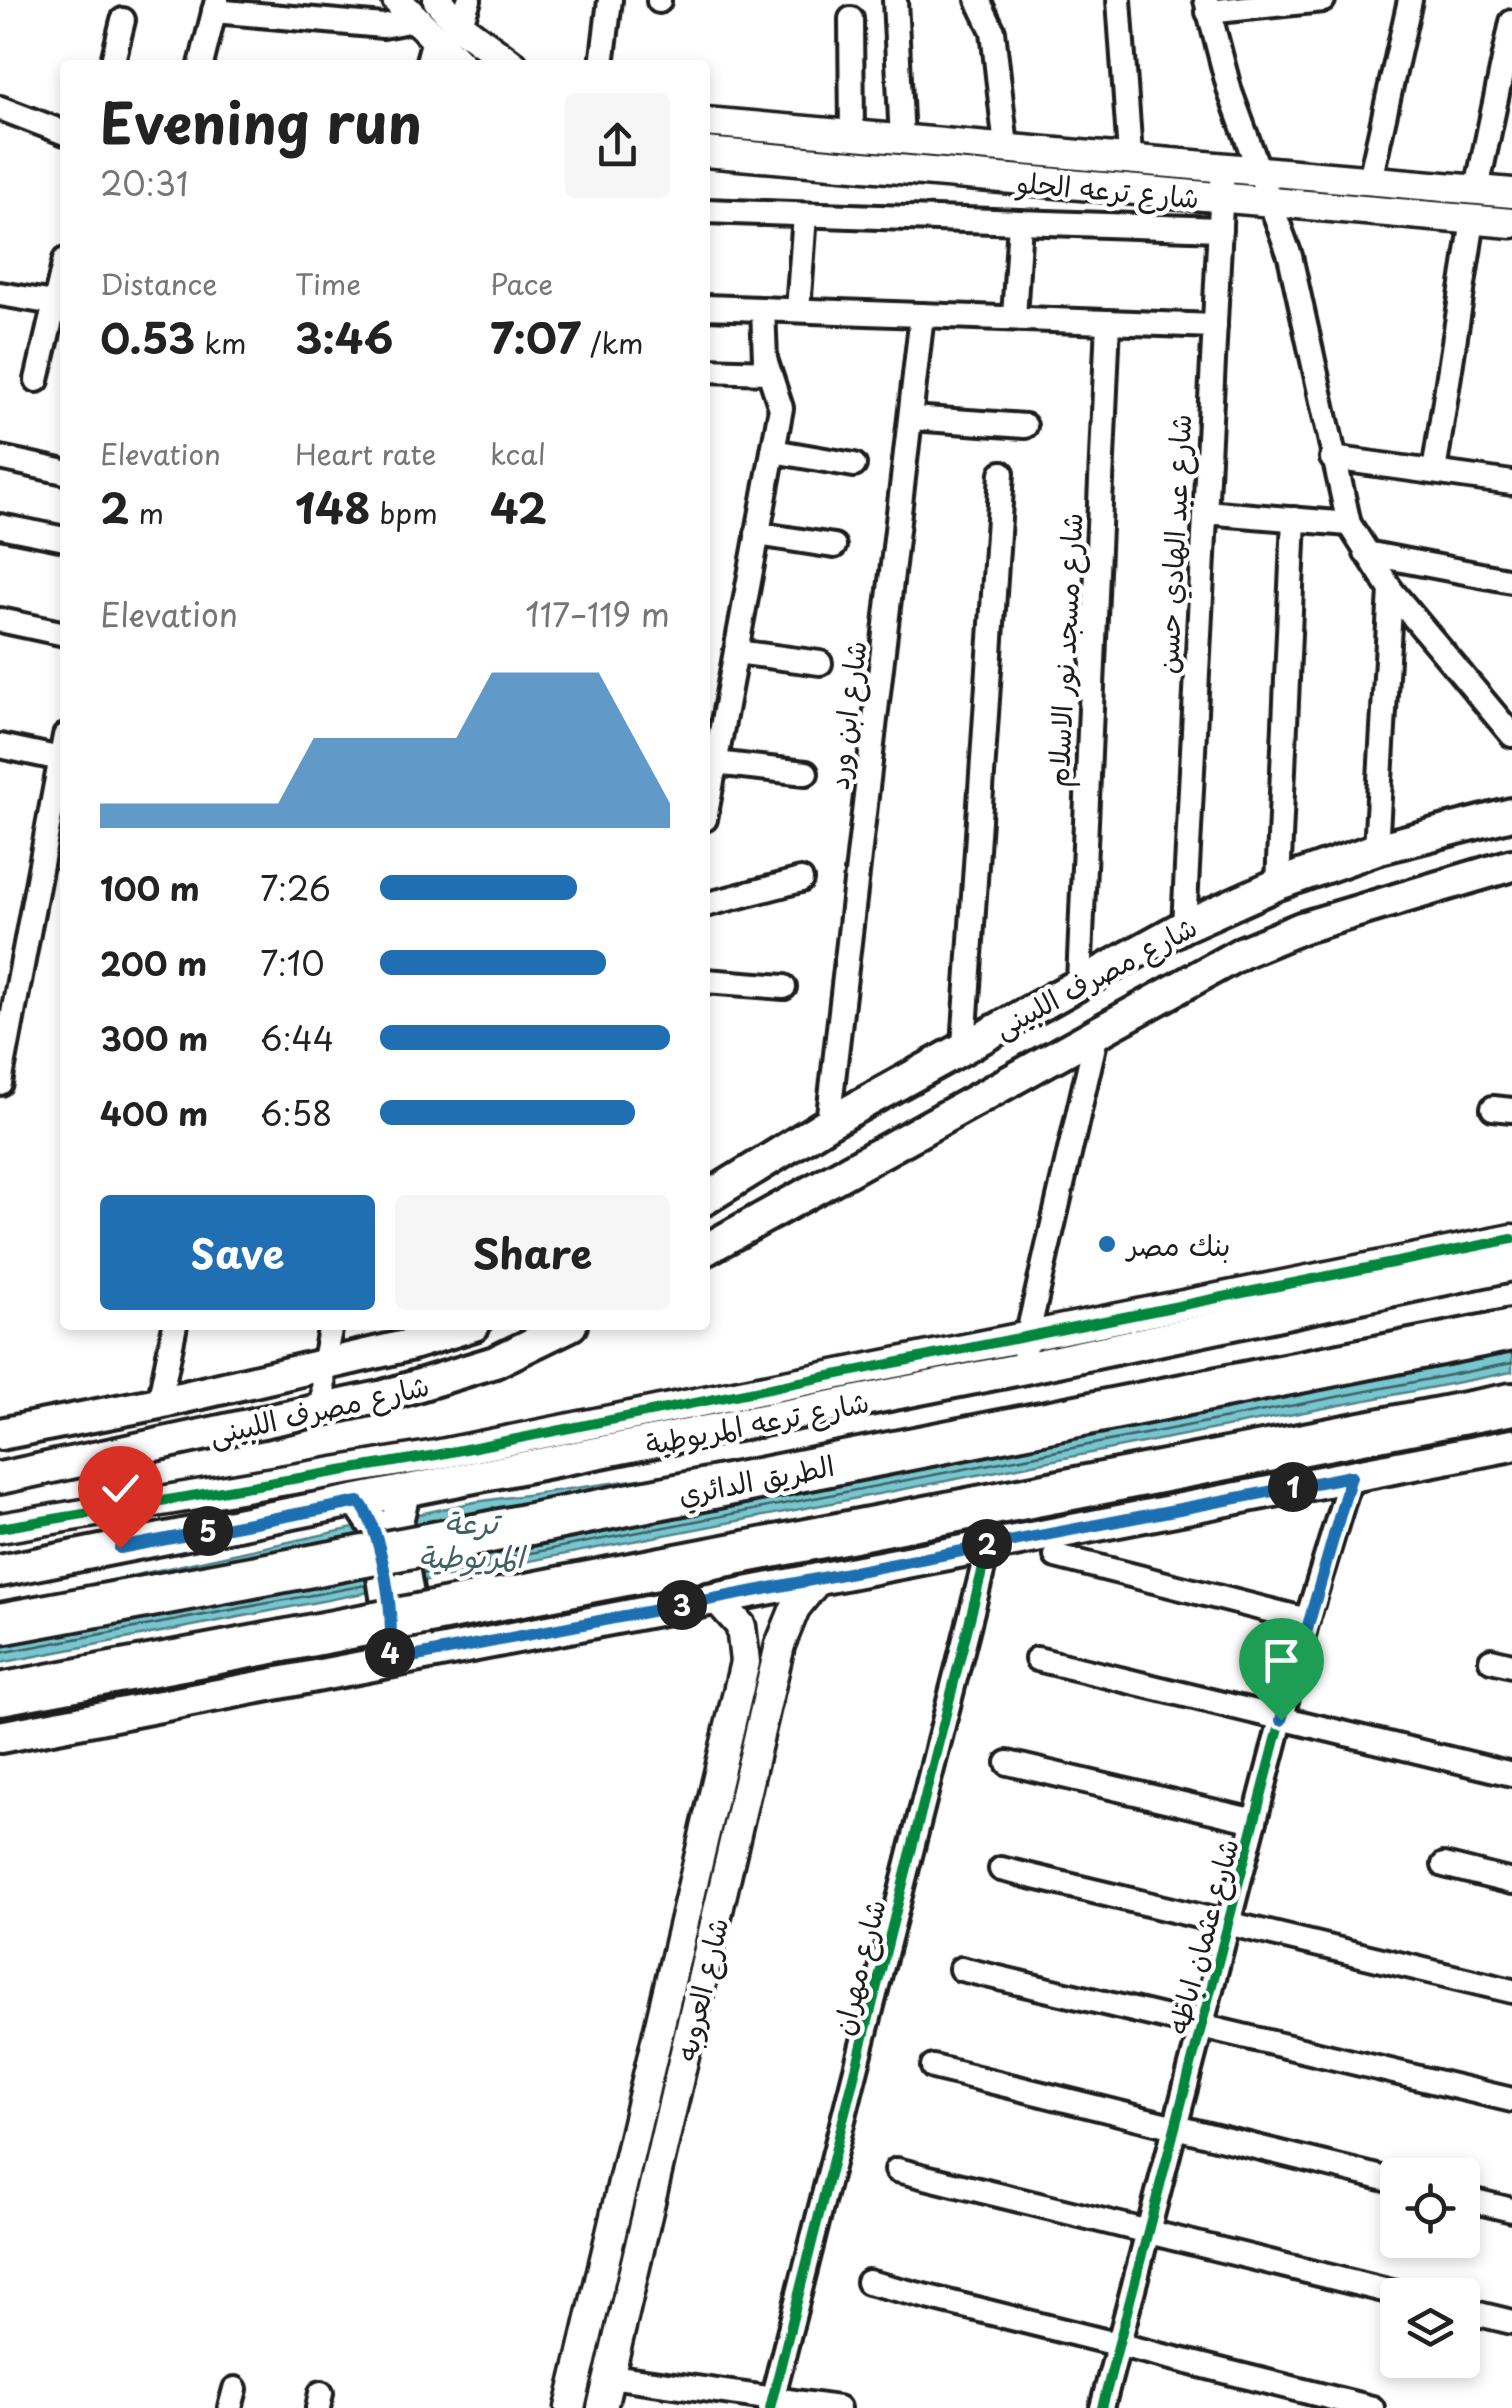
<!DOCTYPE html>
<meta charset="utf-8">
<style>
:root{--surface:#fff;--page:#f6f6f6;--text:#222;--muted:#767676;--accent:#1f6fb2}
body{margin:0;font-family:"Playpen Sans","Playpen Sans Arabic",sans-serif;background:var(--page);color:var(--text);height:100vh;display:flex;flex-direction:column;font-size:38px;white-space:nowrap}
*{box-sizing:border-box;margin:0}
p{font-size:32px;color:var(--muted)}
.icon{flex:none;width:55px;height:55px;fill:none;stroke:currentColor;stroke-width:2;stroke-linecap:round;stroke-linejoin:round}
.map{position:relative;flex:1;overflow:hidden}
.side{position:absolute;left:60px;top:60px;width:650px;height:1270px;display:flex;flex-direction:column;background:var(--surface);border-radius:10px;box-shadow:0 5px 15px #0003}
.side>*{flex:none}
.controls{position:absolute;left:1380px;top:2158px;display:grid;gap:20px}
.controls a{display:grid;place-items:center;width:100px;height:100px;border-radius:10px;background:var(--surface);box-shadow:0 5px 15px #0003;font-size:50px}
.pin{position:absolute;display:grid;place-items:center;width:85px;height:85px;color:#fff;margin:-102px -42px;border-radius:50% 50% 50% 0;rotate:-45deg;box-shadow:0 0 10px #0007}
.pin .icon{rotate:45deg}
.km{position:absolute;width:50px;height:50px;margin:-25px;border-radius:50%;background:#222;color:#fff;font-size:28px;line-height:50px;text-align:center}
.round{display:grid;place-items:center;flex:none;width:105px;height:105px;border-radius:10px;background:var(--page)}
.overview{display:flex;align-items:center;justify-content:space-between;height:170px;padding:0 40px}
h1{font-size:55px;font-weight:700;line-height:75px}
.stats{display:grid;grid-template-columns:repeat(3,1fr);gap:15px;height:170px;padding:10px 40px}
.stats div{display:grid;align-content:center}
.stats b{font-size:42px;font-weight:700}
.stats small{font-size:28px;font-weight:400}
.stats p{font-size:28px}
.chart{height:280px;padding:20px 40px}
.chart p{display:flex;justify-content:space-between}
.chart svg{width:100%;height:180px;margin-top:10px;fill:var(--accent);opacity:.7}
.button{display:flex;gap:20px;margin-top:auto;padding:20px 40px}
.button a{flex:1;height:115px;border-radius:10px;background:var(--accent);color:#fff;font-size:40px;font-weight:700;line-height:115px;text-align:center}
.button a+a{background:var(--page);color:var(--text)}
ul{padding:0 40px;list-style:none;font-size:32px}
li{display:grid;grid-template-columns:160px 120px 1fr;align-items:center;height:75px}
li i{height:25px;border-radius:12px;background:var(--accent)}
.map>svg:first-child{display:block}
.water{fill:#77c7d1;stroke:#538389;stroke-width:2.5}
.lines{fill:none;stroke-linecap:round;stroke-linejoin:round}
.shore{stroke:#406064;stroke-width:2.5}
.minor-casing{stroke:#1c1c1c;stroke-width:30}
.tertiary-casing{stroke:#1c1c1c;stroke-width:35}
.secondary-casing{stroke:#1c1c1c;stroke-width:38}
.motorway-casing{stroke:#1c1c1c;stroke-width:48}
.minor{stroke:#fff;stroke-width:22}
.tertiary{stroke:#fff;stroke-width:28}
.secondary{stroke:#fff;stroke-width:30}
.motorway{stroke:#fff;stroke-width:40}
.motorway-bridge-casing{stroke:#1c1c1c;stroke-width:48;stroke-linecap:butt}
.motorway-bridge{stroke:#fff;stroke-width:40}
.cycleway-casing{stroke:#fff;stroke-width:16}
.cycleway{stroke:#00873e;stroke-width:10}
.route-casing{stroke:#fff;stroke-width:20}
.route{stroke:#1f6fb2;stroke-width:12}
.poi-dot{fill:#1f6fb2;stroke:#fff;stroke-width:4}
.labels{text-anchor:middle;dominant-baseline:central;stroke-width:9;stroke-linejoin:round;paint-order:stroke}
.street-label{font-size:28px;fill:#1c1c1c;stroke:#fff}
.poi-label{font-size:28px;fill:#1c1c1c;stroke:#fff;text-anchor:start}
.water-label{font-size:30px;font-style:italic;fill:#406064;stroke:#fff}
</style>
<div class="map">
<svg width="1512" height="2408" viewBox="0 0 1512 2408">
<rect width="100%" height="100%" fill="#fff"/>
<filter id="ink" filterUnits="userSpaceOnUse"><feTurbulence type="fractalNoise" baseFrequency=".01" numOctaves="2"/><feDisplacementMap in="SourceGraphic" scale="20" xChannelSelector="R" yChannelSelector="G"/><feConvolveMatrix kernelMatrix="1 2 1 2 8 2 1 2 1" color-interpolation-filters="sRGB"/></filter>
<g filter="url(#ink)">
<!-- water -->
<path class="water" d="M1512 1316V1372L0 1663V1604L475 1502 704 1470Z"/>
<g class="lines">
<!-- shore -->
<g class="shore">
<path d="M422 1574 1512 1363"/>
<path d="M0 1653 366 1585"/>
</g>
<!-- minor casing -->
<g class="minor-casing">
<g id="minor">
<path d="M895 0 902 140"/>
<path d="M978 0 993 31 1006 147"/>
<path d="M1119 0 1130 156"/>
<path d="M1206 0 1230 92 1290 256 1349 524 1391 590 1512 735"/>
<path d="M659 1V0"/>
<path d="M214 11 383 26 413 20"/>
<path d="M1208 12 1323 0"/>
<path d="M851 19 852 135"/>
<path d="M460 26 469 0"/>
<path d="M112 65 123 20"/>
<path d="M201 65 217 0"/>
<path d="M427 65 434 39"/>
<path d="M602 65 610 0"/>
<path d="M0 108 65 133"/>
<path d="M1370 180 1410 0"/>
<path d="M1477 189 1512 22"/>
<path d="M705 211 1220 229"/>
<path d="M0 294 54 303"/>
<path d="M705 307 1215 326"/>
<path d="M798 310 805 215"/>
<path d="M1014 318 1020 222"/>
<path d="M705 370 769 372"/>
<path d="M37 380 65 260"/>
<path d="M911 418 1025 426"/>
<path d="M773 451 854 465"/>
<path d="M0 458 65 472"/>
<path d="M1332 458 1512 483"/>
<path d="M1434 472 1473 220"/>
<path d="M1205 512 1349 524"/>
<path d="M0 526 65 539"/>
<path d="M757 534 834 546"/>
<path d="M1366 553 1512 581"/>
<path d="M0 620 65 634"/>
<path d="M736 652 820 663"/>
<path d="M0 746 61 759"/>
<path d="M715 763 806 773"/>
<path d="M705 819 781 408 765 359 763 309"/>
<path d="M1376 849 1391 590"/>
<path d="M1278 884 1294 519"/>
<path d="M705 905 801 880"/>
<path d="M1184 926 1223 166"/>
<path d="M705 981 784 987"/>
<path d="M1079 981 1108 322"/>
<path d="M964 1046 1002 473"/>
<path d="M0 1083 65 736"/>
<path d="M1493 1108 1512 1110"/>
<path d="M828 1123 922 315"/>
<path d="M1024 1351 1098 1028"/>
<path d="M159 1403 175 1325"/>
<path d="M324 1410 323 1365 331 1325"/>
<path d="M1056 1556 1307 1620"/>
<path d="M1037 1659 1512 1774"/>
<path d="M1491 1660 1512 1665"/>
<path d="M1008 1763 1255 1821"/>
<path d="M1444 1865 1512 1882"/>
<path d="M1001 1869 1512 1991"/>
<path d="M961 1969 1512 2100"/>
<path d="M933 2067 1398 2182"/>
<path d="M897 2170 1404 2295"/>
<path d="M1462 2198 1512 2210"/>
<path d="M868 2282 1372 2408"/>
<path d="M1462 2310 1512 2322"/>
<path d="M610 2376 838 2408"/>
<path d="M230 2408 235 2389"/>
<path d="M318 2408 321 2393"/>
<path d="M770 2408 989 1544"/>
<path d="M1102 2408 1307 1620 1351 1476"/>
</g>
</g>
<!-- tertiary casing -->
<g class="tertiary-casing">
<g id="tertiary">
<path d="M397 0 461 65"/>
<path d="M438 0 460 26 513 65"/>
<path d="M705 122 1512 193"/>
<path d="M705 152 1512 223"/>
<path d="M0 1528 436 1455 1512 1239"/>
<path d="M570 2408 745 1662 741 1626 716 1598"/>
<path d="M602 2408 780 1645 795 1608 819 1578"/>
</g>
</g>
<!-- secondary casing -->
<g class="secondary-casing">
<g id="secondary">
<path d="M705 1199 828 1123 1184 926 1278 884 1376 849 1512 814"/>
<path d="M705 1250 1243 952 1301 928 1512 865"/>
<path d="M0 1434 159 1403 409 1345 474 1325"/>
<path d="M0 1478 380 1397 495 1362 571 1325"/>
<path d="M404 1492 396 1526 415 1636"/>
<path d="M359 1502 375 1526 393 1641"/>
<path d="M0 1571 1020 1369 1512 1265"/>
<path d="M0 1737 1512 1445"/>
</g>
</g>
<!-- motorway casing -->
<g class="motorway-casing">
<g id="motorway">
<path d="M455 1539 1512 1330"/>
<path d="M475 1604 1512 1404"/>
<path d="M0 1624 274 1573"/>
<path d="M0 1694 282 1641"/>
</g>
</g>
<!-- minor -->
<use href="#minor" class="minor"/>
<!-- tertiary -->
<use href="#tertiary" class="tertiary"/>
<!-- secondary -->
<use href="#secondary" class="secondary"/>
<!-- motorway -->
<use href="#motorway" class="motorway"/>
<!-- motorway-bridge casing -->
<g class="motorway-bridge-casing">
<g id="motorway-bridge">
<path d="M274 1573 455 1539"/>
<path d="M282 1641 475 1604"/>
</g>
</g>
<!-- motorway-bridge -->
<use href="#motorway-bridge" class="motorway-bridge"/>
<!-- cycleway casing -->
<g class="cycleway-casing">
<g id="cycleway">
<path d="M0 1528 436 1455 1512 1239"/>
<path d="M770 2408 989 1544"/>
<path d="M1102 2408 1307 1620 1351 1476"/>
</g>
</g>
<!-- cycleway -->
<use href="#cycleway" class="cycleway"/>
</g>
</g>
<g class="lines" filter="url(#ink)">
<!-- route casing -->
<g class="route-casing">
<path id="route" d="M120 1548 359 1502C381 1523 400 1635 386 1662L1351 1476 1281 1720"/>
</g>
<!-- route -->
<use href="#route" class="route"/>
</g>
<!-- markers -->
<circle class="poi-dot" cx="1107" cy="1244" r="10"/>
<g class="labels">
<!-- street labels -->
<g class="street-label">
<text transform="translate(1108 189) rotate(5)">شارع ترعه الحلو</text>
<text transform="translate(1173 544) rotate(-87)">شارع عبد الهادي حسن</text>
<text transform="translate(1064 650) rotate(-87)">شارع مسجد نور الاسلام</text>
<text transform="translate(846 715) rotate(-83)">شارع ابن ورد</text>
<text transform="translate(1095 976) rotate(-28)">شارع مصرف اللبينى</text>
<text transform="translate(319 1409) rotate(-13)">شارع مصرف اللبينى</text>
<text transform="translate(757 1422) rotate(-11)">شارع ترعه المريوطية</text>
<text transform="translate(756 1479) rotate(-11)">الطريق الدائري</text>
<text transform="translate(1202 1936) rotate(-75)">شارع عثمان اباظه</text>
<text transform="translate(858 1967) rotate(-76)">شارع مهران</text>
<text transform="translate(701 1989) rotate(-77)">شارع العروبه</text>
</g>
<!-- poi labels -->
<g class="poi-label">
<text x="1127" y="1244">بنك مصر</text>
</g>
<!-- water labels -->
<g class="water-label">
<text x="471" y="1521">ترعة<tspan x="471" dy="34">المريوطية</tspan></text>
</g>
</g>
</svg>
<div class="controls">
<a><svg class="icon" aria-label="locate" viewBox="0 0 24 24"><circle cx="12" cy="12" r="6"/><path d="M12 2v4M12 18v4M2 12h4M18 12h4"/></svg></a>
<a><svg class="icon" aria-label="layers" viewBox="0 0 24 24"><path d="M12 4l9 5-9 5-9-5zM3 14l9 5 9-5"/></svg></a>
</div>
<div class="pin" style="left:1281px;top:1720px;background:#1e9e55"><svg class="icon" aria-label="arrive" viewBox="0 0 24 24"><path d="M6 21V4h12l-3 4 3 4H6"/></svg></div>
<div class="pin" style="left:120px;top:1548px;background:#d93025"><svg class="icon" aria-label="check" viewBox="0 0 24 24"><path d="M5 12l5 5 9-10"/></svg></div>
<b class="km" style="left:1293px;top:1487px">1</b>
<b class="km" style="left:987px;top:1544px">2</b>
<b class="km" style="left:682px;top:1605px">3</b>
<b class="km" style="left:390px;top:1653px">4</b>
<b class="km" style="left:208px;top:1531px">5</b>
<section class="side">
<div class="overview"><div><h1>Evening run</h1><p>20:31</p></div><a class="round"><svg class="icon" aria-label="share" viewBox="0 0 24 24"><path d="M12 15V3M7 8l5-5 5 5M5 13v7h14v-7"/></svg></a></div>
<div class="stats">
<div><p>Distance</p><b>0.53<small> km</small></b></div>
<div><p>Time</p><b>3:46</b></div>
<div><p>Pace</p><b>7:07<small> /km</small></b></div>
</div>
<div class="stats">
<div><p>Elevation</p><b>2<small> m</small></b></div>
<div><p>Heart rate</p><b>148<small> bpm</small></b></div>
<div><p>kcal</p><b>42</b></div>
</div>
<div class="chart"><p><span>Elevation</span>117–119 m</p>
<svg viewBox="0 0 160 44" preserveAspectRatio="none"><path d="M0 44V38L10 38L20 38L30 38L40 38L50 38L60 22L70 22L80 22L90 22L100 22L110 6L120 6L130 6L140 6L150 22L160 38V44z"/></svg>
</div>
<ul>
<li><b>100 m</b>7:26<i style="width:68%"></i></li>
<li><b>200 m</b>7:10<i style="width:78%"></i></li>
<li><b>300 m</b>6:44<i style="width:100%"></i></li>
<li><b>400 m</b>6:58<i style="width:88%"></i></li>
</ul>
<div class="button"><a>Save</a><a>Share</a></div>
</section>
</div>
